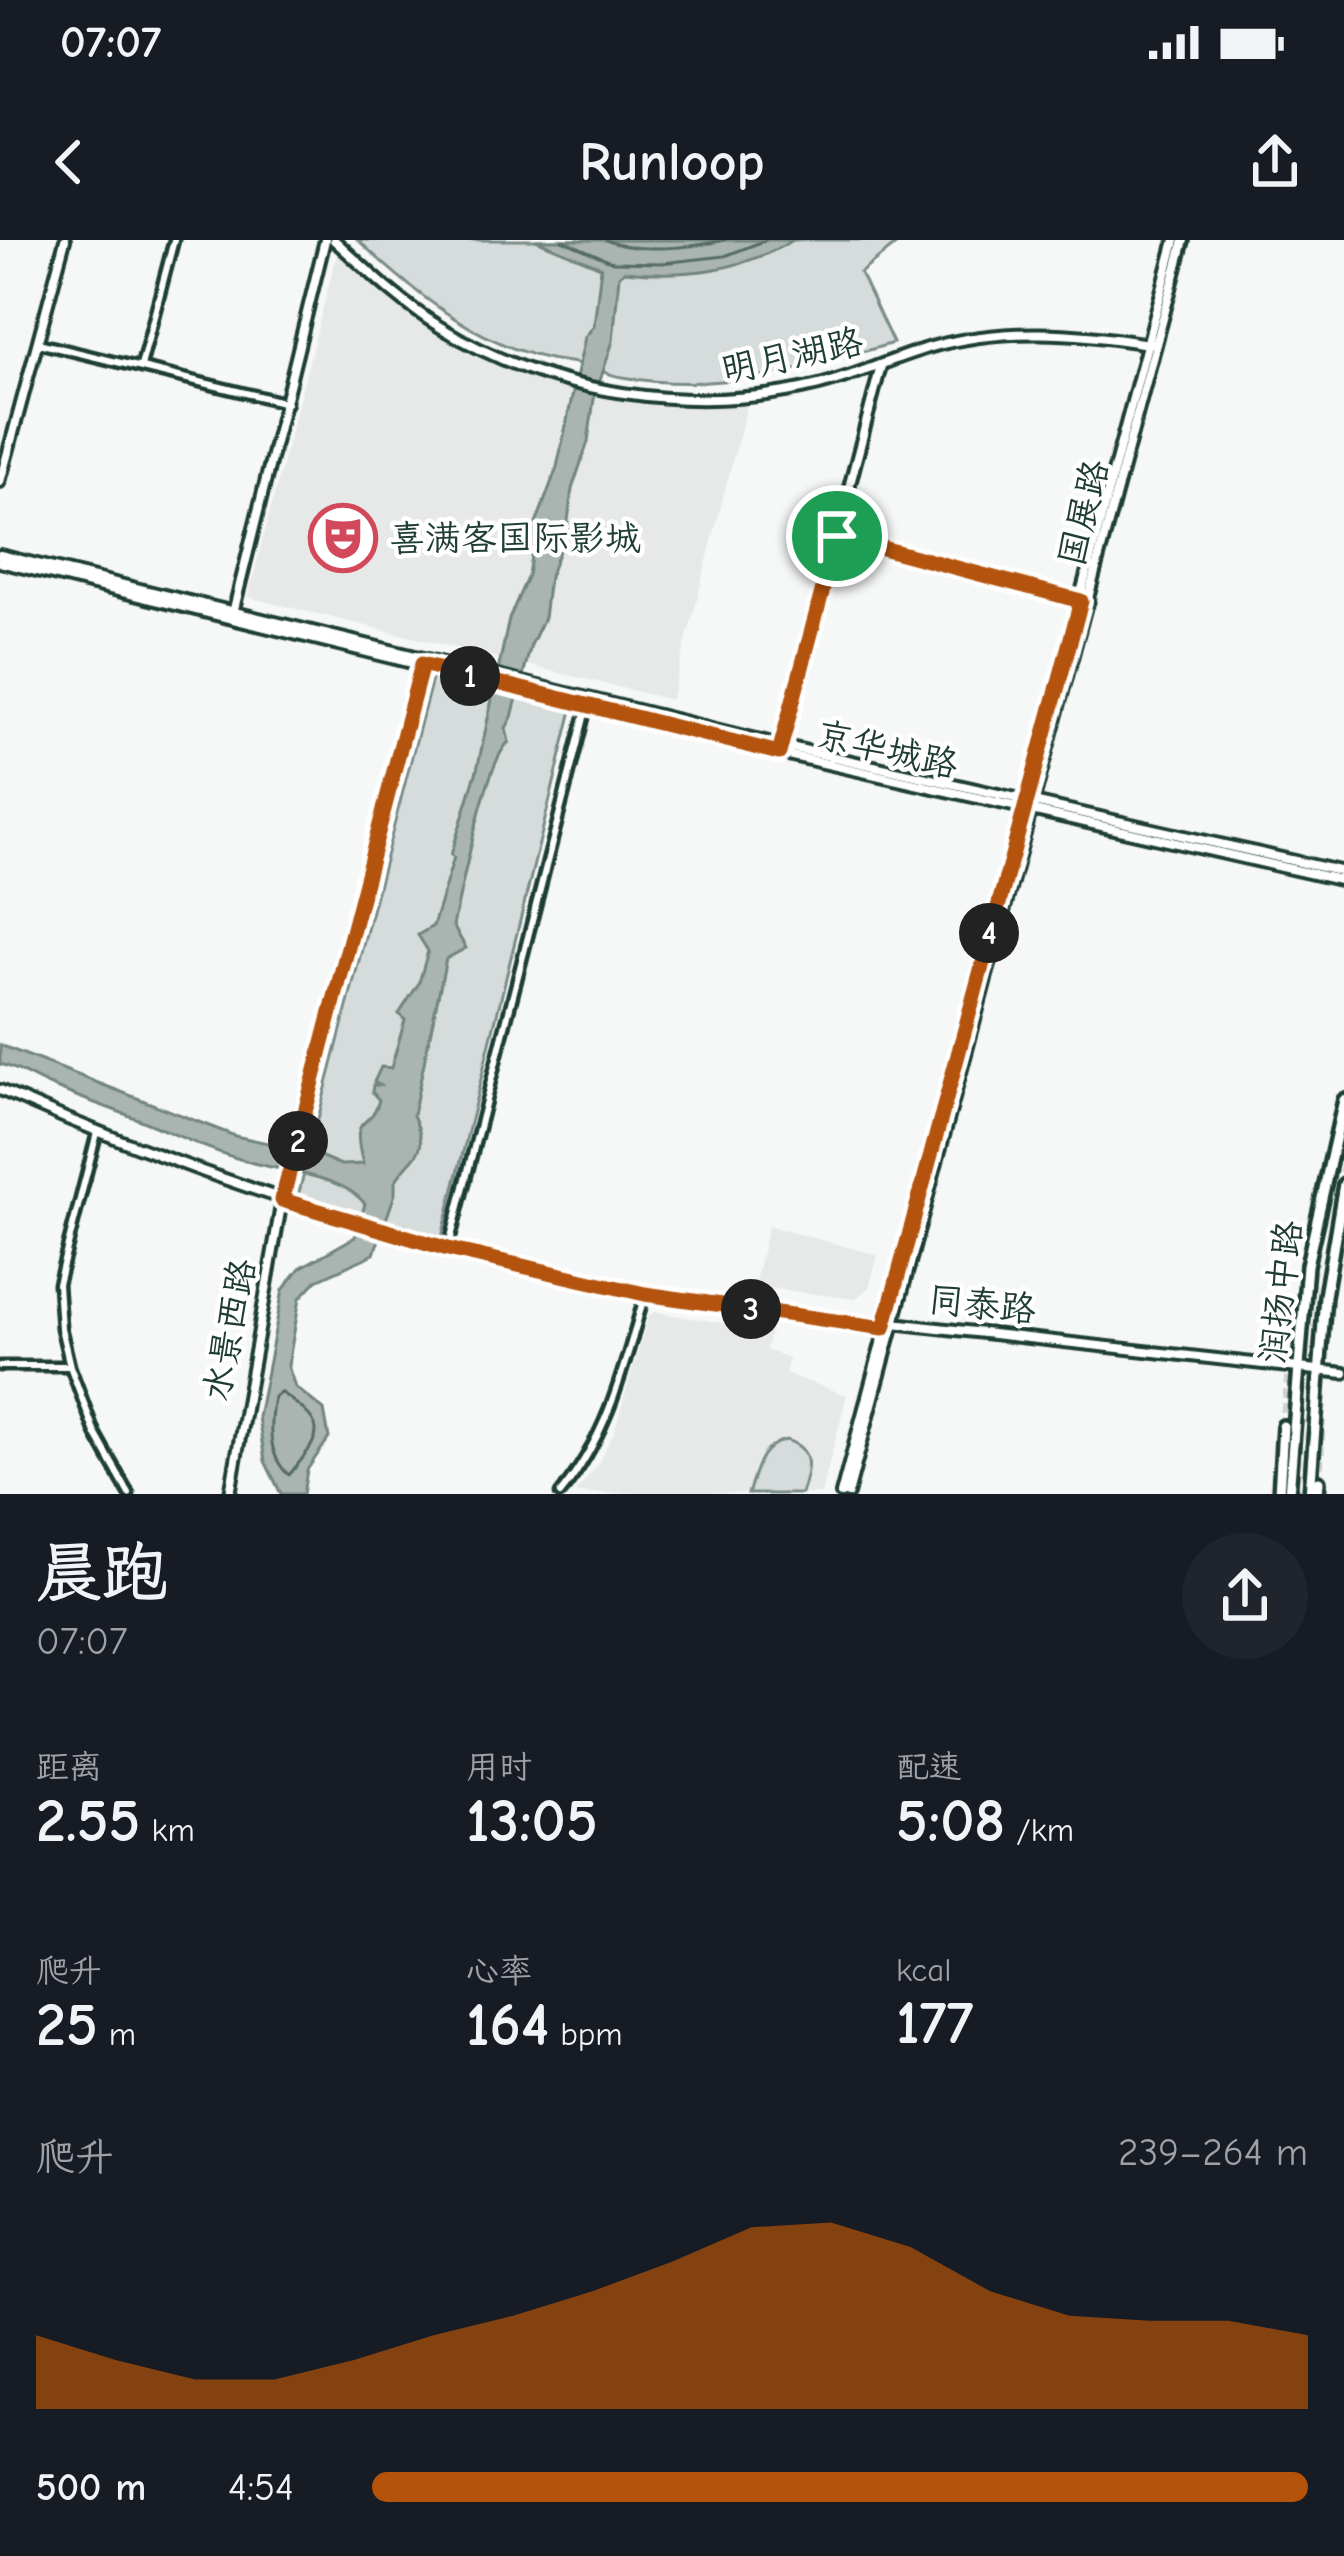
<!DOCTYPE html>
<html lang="zh">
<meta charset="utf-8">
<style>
:root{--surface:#171b24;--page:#20242c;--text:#f1f3f6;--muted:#9ea1a6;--accent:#b45309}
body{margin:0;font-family:"Comic Neue","LXGW WenKai TC",sans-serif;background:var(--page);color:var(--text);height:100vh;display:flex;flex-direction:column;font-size:45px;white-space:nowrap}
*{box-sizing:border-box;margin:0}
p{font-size:39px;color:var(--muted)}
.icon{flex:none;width:66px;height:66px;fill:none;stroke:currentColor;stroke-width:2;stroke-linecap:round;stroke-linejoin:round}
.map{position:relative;height:1254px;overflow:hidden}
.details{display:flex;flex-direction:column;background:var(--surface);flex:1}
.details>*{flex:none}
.pin{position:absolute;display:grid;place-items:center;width:102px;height:102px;color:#fff;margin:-51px;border:6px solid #fff;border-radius:50%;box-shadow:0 3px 12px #0007}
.km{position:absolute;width:60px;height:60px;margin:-30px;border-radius:50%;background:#222;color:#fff;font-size:33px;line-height:60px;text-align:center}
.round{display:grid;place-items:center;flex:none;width:126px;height:126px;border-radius:63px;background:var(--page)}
.overview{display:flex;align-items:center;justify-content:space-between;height:204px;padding:0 36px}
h1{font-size:66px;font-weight:700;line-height:90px}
.figures{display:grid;grid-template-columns:repeat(3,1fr);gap:18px;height:204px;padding:12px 36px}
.figures div{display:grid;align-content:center}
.figures b{font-size:60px;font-weight:700}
.figures small{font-size:33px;font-weight:400}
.figures p{font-size:33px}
.chart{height:336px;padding:24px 36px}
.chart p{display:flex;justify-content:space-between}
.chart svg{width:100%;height:216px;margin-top:12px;fill:var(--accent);opacity:.7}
ul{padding:0 36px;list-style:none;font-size:39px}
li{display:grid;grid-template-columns:192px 144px 1fr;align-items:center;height:90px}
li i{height:30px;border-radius:15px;background:var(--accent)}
.status{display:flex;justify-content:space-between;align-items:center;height:84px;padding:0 60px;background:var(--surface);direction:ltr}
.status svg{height:33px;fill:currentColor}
header{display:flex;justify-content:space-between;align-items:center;height:156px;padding:0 36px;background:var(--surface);font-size:54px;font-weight:700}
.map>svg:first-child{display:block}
.built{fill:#e6e9e8}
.green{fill:#d6dcdb;stroke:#7a8c88;stroke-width:3}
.water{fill:#aab5b1;stroke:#72857f;stroke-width:3}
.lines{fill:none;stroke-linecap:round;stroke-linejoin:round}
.shore{stroke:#576d66;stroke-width:3}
.trunk-tunnel{stroke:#cbd2d0;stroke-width:9;stroke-dasharray:9 4.5;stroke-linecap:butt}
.minor-casing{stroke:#1f3d34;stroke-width:15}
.tertiary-casing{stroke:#1f3d34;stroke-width:16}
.secondary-casing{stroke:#1f3d34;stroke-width:16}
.primary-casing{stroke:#1f3d34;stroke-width:18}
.trunk-casing{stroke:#1f3d34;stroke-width:18}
.minor{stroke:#fff;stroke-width:6}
.tertiary{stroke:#fff;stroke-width:8}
.secondary{stroke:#fff;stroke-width:8}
.primary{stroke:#fff;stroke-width:9}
.trunk{stroke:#fff;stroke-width:9}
.route-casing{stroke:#fff;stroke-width:24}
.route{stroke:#b45309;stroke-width:15}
.labels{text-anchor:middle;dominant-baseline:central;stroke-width:9;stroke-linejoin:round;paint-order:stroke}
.street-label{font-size:36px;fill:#1f3d34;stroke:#fff}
.poi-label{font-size:36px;fill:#1f3d34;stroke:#fff;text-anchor:start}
</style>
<div class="status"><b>07:07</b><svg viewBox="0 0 49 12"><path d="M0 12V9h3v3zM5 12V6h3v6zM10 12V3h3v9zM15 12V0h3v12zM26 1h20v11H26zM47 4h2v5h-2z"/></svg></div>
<header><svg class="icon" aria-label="back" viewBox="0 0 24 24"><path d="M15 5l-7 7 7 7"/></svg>Runloop<svg class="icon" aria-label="share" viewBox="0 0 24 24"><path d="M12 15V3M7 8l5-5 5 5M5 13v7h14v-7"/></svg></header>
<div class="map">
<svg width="1344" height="1254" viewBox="0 0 1344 1254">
<rect width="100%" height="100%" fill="#f6f7f7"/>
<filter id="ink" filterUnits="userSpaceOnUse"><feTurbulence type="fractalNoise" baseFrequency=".00833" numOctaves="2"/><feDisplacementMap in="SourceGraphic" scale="24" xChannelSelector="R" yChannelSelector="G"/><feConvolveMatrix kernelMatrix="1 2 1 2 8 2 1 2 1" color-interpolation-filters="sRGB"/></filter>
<g filter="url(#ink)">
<!-- built -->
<g class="built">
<path d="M338 10 393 62 482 118 552 142 626 159 747 165 671 460 248 357Z"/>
<path d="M768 986 878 1015 869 1047 855 1059 754 1046Z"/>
<path d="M655 1072 771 1091 765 1110 789 1118 785 1134 847 1155 821 1254 575 1253 596 1227 614 1192 649 1075Z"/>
</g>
<!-- green -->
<g class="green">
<path d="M358 0H902L860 33 893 103C803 130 716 154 622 137 604 134 586 124 569 122 487 113 416 55 358 0Z"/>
<path d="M434 431 572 470 442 997 298 956Z"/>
<path d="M786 1200C815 1209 809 1231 801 1254H748C756 1230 759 1206 786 1200Z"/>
</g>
<!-- water -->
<path class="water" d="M536 0H793C741 32 683 37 624 31L619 36 613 101 594 159 588 202 572 249 567 290 549 337 544 378 531 405 512 477 506 488 509 502C487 519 464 638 456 672L453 686 466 708 446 719 413 875C432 916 412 913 395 942V954L374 1014 317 1040 300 1058 288 1126 295 1147 324 1170 329 1198 307 1230 303 1254H281L265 1221 258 1177 283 1050 300 1028 355 997 365 964C345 937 285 931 253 923 211 912 171 892 130 876 104 866 77 857 51 846 33 839 19 828 0 824V805L235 896 310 912 341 925 363 924C349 870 370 893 379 860L372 852 373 845H379L374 842 381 827 391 828 405 780 399 774 419 743 428 711 418 695 433 686 454 617 451 615 477 530 509 379 528 335 536 284 557 227 585 97 594 86 601 27Z"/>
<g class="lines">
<!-- shore -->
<g class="shore">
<path d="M562 0 613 22 662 23 725 16 766 0"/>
<path d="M606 0C635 14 694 7 725 0"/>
<path d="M280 1152C327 1185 326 1191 289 1235 267 1216 269 1184 274 1157Z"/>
</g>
<!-- trunk-tunnel -->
<g class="trunk-tunnel">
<path d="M1309 1052 1317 997"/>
<path d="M1283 1186 1300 1062"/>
<path d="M1319 1241 1322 1156"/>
<path d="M1294 1254 1299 1182"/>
<path d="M1305 1254 1321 1049 1344 928"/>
</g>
<!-- minor casing -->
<g class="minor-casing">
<g id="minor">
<path d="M38 103 287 163"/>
<path d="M141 126 174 0"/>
<path d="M837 296 1089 362"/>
<path d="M97 893 58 1044 61 1088 70 1126 95 1193 129 1254"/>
<path d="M448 1009 587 466"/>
<path d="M0 1126H68"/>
<path d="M560 1254C609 1195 624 1126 645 1054"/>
</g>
</g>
<!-- tertiary casing -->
<g class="tertiary-casing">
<g id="tertiary">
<path d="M334 0C368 31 401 63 440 87 550 155 694 176 819 145 857 136 893 118 931 107 1002 87 1076 92 1148 104"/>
<path d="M0 242 65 0"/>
<path d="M232 377 325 0"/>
<path d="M781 506 881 126"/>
<path d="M0 850C205 941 420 1009 640 1053 720 1069 803 1076 884 1088L893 1083 1344 1133"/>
<path d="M230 1254 282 960 422 425"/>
<path d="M841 1254 1175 0"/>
<path d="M848 1254 1184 0"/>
</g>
</g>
<!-- secondary casing -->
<g class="secondary-casing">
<g id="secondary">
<path d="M0 315 781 505 1344 632"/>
<path d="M0 322 779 513 1344 641"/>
</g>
</g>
<!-- primary casing -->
<g class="primary-casing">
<g id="primary">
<path d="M1289 1254 1307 1025 1344 860"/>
<path d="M1310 1254 1325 1056 1344 944"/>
</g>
</g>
<!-- trunk casing -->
<g class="trunk-casing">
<g id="trunk">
<path d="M1279 1254 1283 1186"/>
<path d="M1318 1254 1319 1241"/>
</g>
</g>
<!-- minor -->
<use href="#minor" class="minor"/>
<!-- tertiary -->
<use href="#tertiary" class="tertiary"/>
<!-- secondary -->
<use href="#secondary" class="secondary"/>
<!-- primary -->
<use href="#primary" class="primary"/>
<!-- trunk -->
<use href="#trunk" class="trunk"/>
</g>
</g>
<g class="lines" filter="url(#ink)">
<!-- route casing -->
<g class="route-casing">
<path id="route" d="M837 296 1081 361 884 1088 645 1054 448 1009 282 960 422 424 779 513Z"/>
</g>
<!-- route -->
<use href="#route" class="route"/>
</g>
<!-- icons -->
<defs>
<g id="theatre-ring" transform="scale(3.45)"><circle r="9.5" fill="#fff" stroke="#d1495b" stroke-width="1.5"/><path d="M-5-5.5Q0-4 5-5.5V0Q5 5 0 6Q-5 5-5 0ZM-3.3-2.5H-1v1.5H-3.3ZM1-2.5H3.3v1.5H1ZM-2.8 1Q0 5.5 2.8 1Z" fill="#d1495b"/></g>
</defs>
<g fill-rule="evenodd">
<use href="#theatre-ring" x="343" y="298"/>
</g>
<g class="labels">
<!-- street labels -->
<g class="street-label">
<text transform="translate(792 116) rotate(-12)">明月湖路</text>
<text transform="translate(1084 273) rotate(-76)">国展路</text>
<text transform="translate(887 510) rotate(13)">京华城路</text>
<text transform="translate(1281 1052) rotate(-83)">润扬中路</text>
<text transform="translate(982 1065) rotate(6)">同泰路</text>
<text transform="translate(230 1090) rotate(-79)">水景西路</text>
</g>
<!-- poi labels -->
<g class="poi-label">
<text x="389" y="298">喜满客国际影城</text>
</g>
</g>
</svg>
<div class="pin" style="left:837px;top:296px;background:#1e9e55"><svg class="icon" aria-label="arrive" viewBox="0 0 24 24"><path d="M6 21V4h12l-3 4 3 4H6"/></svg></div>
<b class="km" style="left:470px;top:436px">1</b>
<b class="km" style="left:298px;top:901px">2</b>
<b class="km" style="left:751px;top:1069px">3</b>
<b class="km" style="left:989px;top:693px">4</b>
</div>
<section class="details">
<div class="overview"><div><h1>晨跑</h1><p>07:07</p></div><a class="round"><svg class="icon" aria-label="share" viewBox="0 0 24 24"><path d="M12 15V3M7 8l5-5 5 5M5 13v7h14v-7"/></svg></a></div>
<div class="figures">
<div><p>距离</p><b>2.55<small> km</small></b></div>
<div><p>用时</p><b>13:05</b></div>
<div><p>配速</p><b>5:08<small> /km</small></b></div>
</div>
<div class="figures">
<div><p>爬升</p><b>25<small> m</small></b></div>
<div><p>心率</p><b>164<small> bpm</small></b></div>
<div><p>kcal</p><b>177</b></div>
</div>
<div class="chart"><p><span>爬升</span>239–264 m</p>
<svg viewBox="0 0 160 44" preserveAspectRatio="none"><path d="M0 44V29L10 34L20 38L30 38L40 34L50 29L60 25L70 20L80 14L90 7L100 6L110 11L120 20L130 25L140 26L150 26L160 29V44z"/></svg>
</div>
<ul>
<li><b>500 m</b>4:54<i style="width:100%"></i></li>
</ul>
</section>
